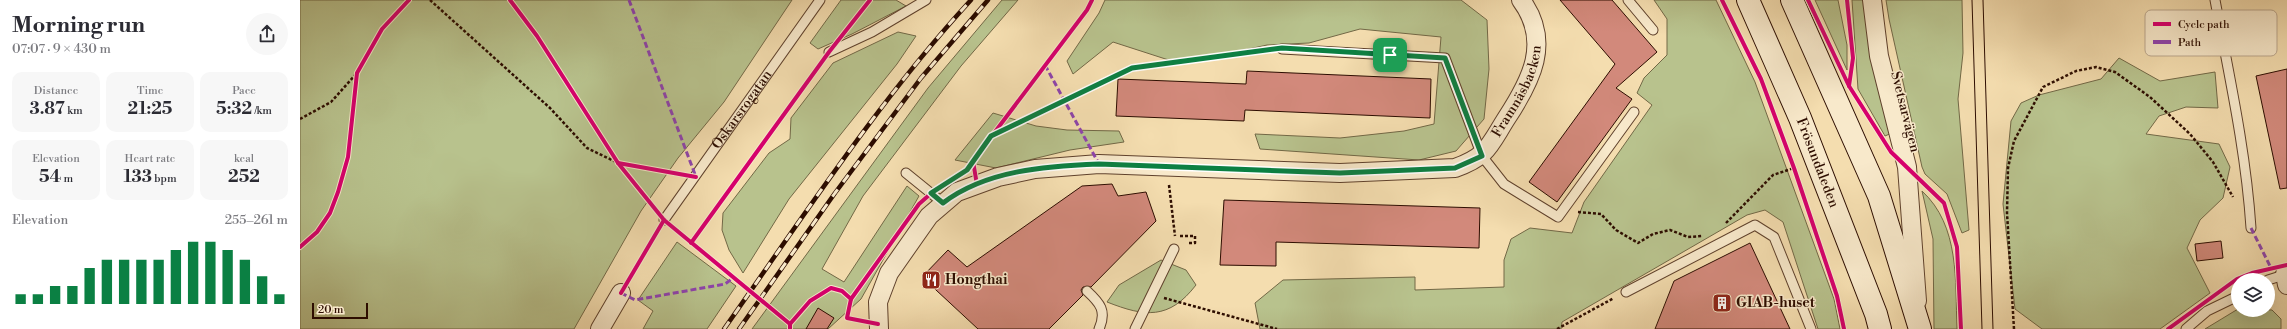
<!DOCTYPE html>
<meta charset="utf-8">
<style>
:root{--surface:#fff;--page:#f7f7f7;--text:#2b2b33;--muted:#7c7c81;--accent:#0b8043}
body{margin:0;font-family:"Libre Bodoni",serif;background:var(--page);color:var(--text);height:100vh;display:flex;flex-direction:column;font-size:15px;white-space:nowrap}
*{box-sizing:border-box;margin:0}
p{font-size:13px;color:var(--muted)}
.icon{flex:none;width:22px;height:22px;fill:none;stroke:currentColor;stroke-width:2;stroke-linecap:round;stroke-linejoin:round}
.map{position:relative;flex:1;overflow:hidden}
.details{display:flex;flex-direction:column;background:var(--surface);width:300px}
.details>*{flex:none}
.buttons{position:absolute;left:1931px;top:273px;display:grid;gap:8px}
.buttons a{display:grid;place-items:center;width:44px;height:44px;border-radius:50%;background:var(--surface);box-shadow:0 4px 16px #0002;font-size:20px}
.scale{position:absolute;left:12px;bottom:10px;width:56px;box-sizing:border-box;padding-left:4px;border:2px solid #2d0d00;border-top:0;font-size:11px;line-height:14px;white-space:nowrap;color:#2d0d00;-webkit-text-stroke:3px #f8e9cb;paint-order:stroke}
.pin{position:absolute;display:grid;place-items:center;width:34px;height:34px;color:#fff;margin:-17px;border-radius:8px;box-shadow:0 2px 6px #0006}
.round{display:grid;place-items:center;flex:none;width:42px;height:42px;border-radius:21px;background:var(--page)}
.summary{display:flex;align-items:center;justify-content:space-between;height:68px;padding:0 12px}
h1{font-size:22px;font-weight:700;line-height:30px}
.metrics{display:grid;grid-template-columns:repeat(3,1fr);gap:6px;height:68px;padding:4px 12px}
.metrics div{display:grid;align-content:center;border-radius:10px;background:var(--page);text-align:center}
.metrics b{font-size:17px;font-weight:700}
.metrics small{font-size:11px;font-weight:400}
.metrics p{font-size:11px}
.chart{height:112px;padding:8px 12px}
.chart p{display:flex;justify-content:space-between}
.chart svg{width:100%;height:72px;margin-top:4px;stroke:var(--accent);stroke-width:6}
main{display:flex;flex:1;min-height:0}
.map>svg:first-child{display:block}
.green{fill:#b8c28d;stroke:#726846}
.building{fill:#d2897b;stroke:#2d0d00}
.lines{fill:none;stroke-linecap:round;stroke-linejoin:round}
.service-casing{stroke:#5f412c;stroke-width:11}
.minor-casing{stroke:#5f412c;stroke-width:20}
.secondary-casing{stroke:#2d0d00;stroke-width:24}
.path{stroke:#2d0d00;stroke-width:2.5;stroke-dasharray:3 2;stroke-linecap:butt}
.service{stroke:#f8e9cb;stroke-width:9}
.minor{stroke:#f8e9cb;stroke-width:18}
.secondary{stroke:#f8e9cb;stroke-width:22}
.tram{stroke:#2d0d00;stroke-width:1}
.rail-casing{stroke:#2d0d00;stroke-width:4.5}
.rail{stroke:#f8e9cb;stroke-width:3;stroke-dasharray:9;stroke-linecap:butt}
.quiet{stroke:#8e44ad;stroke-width:3;stroke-dasharray:6 3;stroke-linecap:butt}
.cycleway-casing{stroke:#f8e9cb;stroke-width:6}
.cycleway{stroke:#d6006c;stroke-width:4}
.route-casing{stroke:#fff;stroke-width:8}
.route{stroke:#0b8043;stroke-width:5}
.labels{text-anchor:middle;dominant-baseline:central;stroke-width:3;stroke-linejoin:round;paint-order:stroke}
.street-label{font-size:14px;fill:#2d0d00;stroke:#f8e9cb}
.poi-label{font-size:14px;font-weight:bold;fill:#2d0d00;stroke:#f8e9cb;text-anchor:start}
.key{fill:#f8e9cb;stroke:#bba78e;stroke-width:1}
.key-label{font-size:11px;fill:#2d0d00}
</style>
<main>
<section class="details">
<div class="summary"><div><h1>Morning run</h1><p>07:07 · 9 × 430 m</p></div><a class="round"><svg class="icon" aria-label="share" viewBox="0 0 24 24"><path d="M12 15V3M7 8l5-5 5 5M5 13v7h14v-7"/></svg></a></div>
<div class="metrics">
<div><p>Distance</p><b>3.87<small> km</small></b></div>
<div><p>Time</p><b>21:25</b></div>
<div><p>Pace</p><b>5:32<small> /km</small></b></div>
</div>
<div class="metrics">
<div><p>Elevation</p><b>54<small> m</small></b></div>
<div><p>Heart rate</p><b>133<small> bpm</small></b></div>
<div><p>kcal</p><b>252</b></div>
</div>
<div class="chart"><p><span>Elevation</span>255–261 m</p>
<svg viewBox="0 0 160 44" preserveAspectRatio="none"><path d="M5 44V38M15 44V38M25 44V33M35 44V33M45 44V22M55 44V17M65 44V17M75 44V17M85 44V17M95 44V11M105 44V6M115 44V6M125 44V11M135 44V17M145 44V27M155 44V38"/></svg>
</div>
</section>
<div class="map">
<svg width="1987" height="329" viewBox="0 0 1987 329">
<rect width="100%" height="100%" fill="#f4ddaf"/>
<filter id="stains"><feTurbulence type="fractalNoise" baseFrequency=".005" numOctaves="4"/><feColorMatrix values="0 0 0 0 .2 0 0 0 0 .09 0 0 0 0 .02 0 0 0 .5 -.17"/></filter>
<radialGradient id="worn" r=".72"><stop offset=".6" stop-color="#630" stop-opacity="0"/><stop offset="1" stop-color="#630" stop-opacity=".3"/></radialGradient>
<!-- green -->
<g class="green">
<path d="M0 0H492L424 102 378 158 341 211 274 329H0Z"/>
<path d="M541 0H596L606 6 552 34 518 49 510 43Z"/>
<path d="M702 0H718L661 66 563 196 522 269 544 282 607 186 619 196 561 299 528 329H452L628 88Z"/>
<path d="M805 0H1161L1187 20 1189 69 1184 119 1156 151 1119 160 960 149 955 134 1040 138 1104 131 1134 124 1141 37 1060 29 1009 43 967 45 881 64 813 42 773 74 767 61 799 13Z"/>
<path d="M1354 0H1416L1455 82 1534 299 1540 329H1518L1483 222 1465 210 1447 215 1262 322 1261 329H960L955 303 983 280 1115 277V290L1204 287V260L1211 239 1230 228 1272 233 1284 202 1352 105 1337 93 1344 78 1367 55V19Z"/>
<path d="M1515 0H1538L1547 45V70Z"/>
<path d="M1552 0H1567L1566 21 1594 132 1585 136 1558 89Z"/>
<path d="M1586 0H1662L1663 53 1658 99 1669 230 1662 233 1647 194 1625 174 1622 167 1589 19Z"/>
<path d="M598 32 616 36 597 64 489 199 443 273 429 250 422 230 423 213 469 153 490 139 491 118 533 63Z"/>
<path d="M1819 58 1860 81 1915 72 1918 108 1886 107 1859 116 1846 134 1919 144 1930 167 1923 198 1900 220 1887 248 1910 293 1860 329H1742L1715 309 1703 204 1711 121 1721 103 1739 95 1801 79Z"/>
<path d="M693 113 736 126 767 130 819 131 824 142 770 150 696 168 655 160Z"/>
<path d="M1622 191C1660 226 1655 281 1657 329H1634L1633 239Z"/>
<path d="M377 242 436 286 407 329H343L353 311 338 300Z"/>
<path d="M861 260 886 270 896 285C869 320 845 317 807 302L819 285Z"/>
<path d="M1938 309 1972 310 1981 319V329H1905Z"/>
</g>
<!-- building -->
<g class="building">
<path d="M1260 0H1312L1357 52 1316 88 1332 99 1257 202 1229 182 1315 64Z"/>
<path d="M1987 69V188L1980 189 1956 76Z"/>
<path d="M947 71 1131 79 1130 118 945 110 944 121 816 116 818 79 946 84Z"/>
<path d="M812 184 818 196 846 192 856 221 791 287H783L781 290 783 295 749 329H678L622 277 648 250 667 267 782 186Z"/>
<path d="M924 200 1180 208 1179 248 976 242V266L920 265Z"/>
<path d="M1921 241 1923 258 1897 261 1895 244Z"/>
<path d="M1450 243 1490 329H1355L1374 281Z"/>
<path d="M518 308 534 318 527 329H506Z"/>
</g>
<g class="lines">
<!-- service casing -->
<g class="service-casing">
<g id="service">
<path d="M1328 0 1353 30"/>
<path d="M1915 0C1929 75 1946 151 1951 228"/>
<path d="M982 49 1145 58 1182 156 1204 184 1258 217 1334 112"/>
<path d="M529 52 572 32 626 0"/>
<path d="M606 173 643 203"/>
<path id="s1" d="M364 220 520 0"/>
<path d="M1968 280 1987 274"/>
<path d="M787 291C800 303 807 311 799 329"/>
<path d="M1326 292 1455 225 1474 237 1511 329"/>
<path d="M835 329 874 249"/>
<path d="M1886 329 1907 311 1938 296"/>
</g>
</g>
<!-- minor casing -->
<g class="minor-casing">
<g id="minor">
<path d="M1572 0 1579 56 1607 167 1617 301"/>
<path d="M1985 274 1987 285"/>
<path d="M300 329 321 293"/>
<path id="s2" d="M579 329 578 302 589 273 629 216 657 192 698 177 735 169 799 164 1040 173 1155 168C1187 157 1189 146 1206 119 1231 81 1252 42 1221 0"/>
</g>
</g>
<!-- secondary casing -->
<g class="secondary-casing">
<g id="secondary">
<path id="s3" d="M1448 0 1500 118 1576 314 1580 329"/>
<path d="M1492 0 1579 196 1620 329"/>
</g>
</g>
<!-- path -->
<g class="path">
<path d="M130 0 250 108 287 148 318 163"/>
<path d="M0 119 31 102 57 73"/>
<path d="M691 137 832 68 970 50"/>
<path d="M869 185 875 236"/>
<path d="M1278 212 1301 214 1316 230 1338 243 1353 234 1370 230 1388 237 1402 236"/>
<path d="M1426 223 1473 175 1494 168"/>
<path d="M880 236H895V243H887"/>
<path d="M864 298 977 329"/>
<path d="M1257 329 1314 298"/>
<path d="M1714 329 1707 213 1708 168 1714 141 1743 87 1776 71 1796 67 1815 72 1850 97 1890 134 1913 162 1933 197"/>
</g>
<!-- service -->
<use href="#service" class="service"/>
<!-- minor -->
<use href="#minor" class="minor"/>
<!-- secondary -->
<use href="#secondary" class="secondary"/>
<!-- tram -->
<g class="tram">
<path d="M1672 0 1682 329"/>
<path d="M1683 0 1693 329"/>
</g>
<!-- rail casing -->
<g class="rail-casing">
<g id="rail">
<path d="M424 329C503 217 579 100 671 0"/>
<path d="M439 329 535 193 621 78 688 0"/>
</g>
</g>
<!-- rail -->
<use href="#rail" class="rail"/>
<!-- quiet -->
<g class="quiet">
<path d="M329 0 396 177"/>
<path d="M745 65 799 164"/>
<path d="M1951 228 1971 268"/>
<path d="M321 293 335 300 425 284 433 278"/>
</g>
<!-- cycleway casing -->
<g class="cycleway-casing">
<g id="cycleway">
<path d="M210 0 237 36 318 163 364 220 490 324V329"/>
<path d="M1422 0 1461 79 1494 168 1537 296 1544 329"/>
<path d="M1508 0 1549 86 1591 152 1644 203 1657 247 1661 329"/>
<path d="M1547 0 1553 58 1549 86"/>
<path d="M318 163 396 177"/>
<path d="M677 185 673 161 787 10 792 0"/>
<path d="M391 243 529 52 570 0"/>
<path d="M0 247 17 232 30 213 38 192 48 157 57 73 82 29 109 0"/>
<path d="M321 293 364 220"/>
<path d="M551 299 619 204 636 189 667 169 673 161"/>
<path d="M490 324 510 301 531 288 542 291 551 299 547 318 578 324"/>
<path d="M1868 329 1937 279 1952 273 1987 265"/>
</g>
</g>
<!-- cycleway -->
<use href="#cycleway" class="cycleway"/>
</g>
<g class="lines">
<!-- route casing -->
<g class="route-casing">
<path id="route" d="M982 48 1145 58 1182 156 1155 168 1040 173 799 164C747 166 686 170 643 203L631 193 667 170 691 136 832 68Z"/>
</g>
<!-- route -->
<use href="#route" class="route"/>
</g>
<!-- icons -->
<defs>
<g id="restaurant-square" transform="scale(1)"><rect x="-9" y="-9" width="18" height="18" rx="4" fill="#8f2418" stroke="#f8e9cb"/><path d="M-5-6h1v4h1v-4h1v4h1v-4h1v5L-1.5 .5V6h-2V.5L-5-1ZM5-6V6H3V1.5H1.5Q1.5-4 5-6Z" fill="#fff"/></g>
<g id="building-square" transform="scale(1)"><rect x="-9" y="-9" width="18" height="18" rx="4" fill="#8f2418" stroke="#f8e9cb"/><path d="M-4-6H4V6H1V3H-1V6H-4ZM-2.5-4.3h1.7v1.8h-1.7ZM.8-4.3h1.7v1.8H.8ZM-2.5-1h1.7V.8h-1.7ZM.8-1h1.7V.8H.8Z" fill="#fff"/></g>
</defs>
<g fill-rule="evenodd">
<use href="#restaurant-square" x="631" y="280"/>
<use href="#building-square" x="1422" y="303"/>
</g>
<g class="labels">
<!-- street labels -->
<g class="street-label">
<text stroke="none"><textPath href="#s2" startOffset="770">Framnäsbacken</textPath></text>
<text stroke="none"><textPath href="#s1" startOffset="135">Oskarsrogatan</textPath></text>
<text transform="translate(1605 112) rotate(76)">Svetsarvägen</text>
<text stroke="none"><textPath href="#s3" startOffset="177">Frösundaleden</textPath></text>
</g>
<!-- poi labels -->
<g class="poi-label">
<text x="645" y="280">Hongthai</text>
<text x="1436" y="303">GIAB-huset</text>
</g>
</g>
<!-- legend -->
<rect x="1845" y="10" width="132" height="46" rx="6" class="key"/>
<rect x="1853" y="22" width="18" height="4" fill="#d6006c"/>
<rect x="1853" y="40" width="18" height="4" fill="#8e44ad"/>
<g class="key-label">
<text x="1878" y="28">Cycle path</text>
<text x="1878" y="46">Path</text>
</g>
<rect width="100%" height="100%" filter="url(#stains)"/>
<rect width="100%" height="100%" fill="url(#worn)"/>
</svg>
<div class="buttons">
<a><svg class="icon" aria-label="layers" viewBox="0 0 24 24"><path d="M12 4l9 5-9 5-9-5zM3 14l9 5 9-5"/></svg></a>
</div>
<div class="scale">20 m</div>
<div class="pin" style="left:1090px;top:55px;background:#1e9e55"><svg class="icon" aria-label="arrive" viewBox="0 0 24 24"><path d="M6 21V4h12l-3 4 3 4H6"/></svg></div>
</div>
</main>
